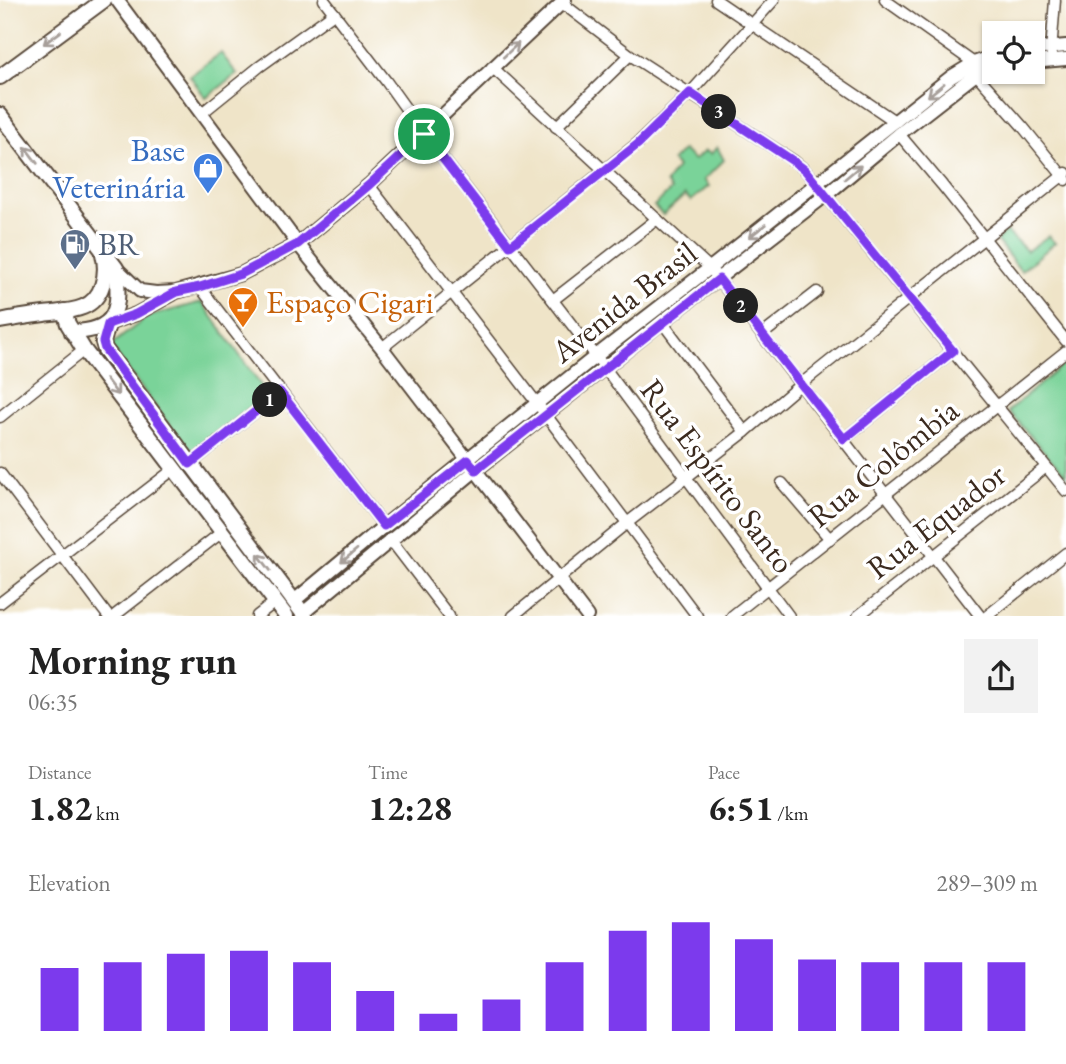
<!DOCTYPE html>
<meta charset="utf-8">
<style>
:root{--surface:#fff;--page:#f2f2f2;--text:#222;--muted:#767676;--accent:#7c3aed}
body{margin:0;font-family:"EB Garamond",serif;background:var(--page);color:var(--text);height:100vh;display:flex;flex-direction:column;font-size:26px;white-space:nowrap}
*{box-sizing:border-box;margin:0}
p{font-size:23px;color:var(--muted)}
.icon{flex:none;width:38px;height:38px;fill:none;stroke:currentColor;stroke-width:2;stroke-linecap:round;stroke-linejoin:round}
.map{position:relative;height:616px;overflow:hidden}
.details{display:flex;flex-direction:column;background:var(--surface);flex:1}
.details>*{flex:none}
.fabs{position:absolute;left:982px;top:21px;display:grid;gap:14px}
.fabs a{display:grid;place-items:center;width:63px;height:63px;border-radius:0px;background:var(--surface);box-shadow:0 2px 5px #0004;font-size:35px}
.pin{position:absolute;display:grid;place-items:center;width:60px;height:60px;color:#fff;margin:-30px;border:4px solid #fff;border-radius:50%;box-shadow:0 2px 7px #0007}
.km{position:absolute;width:35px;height:35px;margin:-18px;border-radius:50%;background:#222;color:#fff;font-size:19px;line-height:35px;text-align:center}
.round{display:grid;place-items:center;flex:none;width:74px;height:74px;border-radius:0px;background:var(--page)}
.headline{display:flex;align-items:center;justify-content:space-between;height:119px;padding:0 28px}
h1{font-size:38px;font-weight:700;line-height:52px}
.stats{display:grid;grid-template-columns:repeat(3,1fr);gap:10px;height:119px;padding:7px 28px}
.stats div{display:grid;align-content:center}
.stats b{font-size:35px;font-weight:700}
.stats small{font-size:19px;font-weight:400}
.stats p{font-size:19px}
.chart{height:196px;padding:14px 28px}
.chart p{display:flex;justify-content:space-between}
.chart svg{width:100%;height:126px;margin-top:7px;stroke:var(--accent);stroke-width:6}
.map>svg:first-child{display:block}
.green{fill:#7ad399;stroke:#5a7e5c;stroke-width:2}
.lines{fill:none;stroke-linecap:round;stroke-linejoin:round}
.stream{stroke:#4bb7c7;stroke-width:2.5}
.minor-casing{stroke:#564638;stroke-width:13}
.tertiary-casing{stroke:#564638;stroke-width:16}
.secondary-casing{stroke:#564638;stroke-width:18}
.minor{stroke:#fff;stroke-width:10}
.tertiary{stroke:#fff;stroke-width:12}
.secondary{stroke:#fff;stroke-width:14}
.oneway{stroke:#a79f9a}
.route-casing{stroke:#fff;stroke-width:14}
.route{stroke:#7c3aed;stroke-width:9}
.labels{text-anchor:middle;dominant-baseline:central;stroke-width:7;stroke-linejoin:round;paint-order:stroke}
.shop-label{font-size:32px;fill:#366cbe;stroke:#fff;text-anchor:end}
.service-label{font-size:32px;fill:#4e5e75;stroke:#fff;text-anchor:start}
.food-label{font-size:32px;fill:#c56008;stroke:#fff;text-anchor:start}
.street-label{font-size:32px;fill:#3b2a1e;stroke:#fff}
</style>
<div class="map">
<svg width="1066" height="616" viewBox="0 0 1066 616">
<rect width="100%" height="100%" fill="#fff"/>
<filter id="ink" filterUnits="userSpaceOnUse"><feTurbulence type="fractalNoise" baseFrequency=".0143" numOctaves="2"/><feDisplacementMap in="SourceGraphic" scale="14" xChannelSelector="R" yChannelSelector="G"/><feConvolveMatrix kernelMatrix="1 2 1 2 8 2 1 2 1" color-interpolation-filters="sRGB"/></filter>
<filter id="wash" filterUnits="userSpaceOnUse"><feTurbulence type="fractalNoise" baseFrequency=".00686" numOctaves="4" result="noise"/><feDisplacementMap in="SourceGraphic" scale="28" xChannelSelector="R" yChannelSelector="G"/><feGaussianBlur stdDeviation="1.57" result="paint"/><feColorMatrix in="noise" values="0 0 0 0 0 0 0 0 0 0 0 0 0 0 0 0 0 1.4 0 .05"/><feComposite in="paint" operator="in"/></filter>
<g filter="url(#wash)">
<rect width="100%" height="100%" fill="#efe4c8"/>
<!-- green -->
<g class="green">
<path d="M221 53 237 74 206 98 190 76Z"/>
<path d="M717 147 724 160 704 180 709 186 691 201 685 195 663 215 654 206 671 190 666 183 677 167 672 161 683 150 694 160 705 151 711 154Z"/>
<path d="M1006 231 1027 251 1048 236 1055 243 1021 271 996 240Z"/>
<path d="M202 302 267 394 192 455 110 346 147 317Z"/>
<path d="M1066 362V476L1008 411Z"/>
</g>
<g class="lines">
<!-- stream -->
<g class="stream">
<path d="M906 121 920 110"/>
<path d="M389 533 434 497"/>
</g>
</g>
</g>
<g filter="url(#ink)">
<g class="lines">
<!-- minor casing -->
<g class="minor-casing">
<g id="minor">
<path d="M324 0 386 81 424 134 596 356 789 616"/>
<path d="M716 0 896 122"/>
<path d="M885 0 974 63"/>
<path d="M562 3 630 55 794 161 805 170 1066 491"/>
<path d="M1051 52 1055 0"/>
<path d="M492 67 710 268 980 616"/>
<path d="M976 74 1023 127 1066 180"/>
<path d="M202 113 259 67 334 13"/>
<path d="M556 127 630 55"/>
<path d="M899 134 942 185 1066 341"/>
<path d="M369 185 546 415 697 616"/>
<path d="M200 287 384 526"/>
<path d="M553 300 657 219"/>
<path d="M662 322 745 432"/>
<path d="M763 334 817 292"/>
<path d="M382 348 638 143 690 93 774 0"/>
<path d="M0 417 84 350"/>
<path d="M844 439 953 351"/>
<path d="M190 464 280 392"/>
<path d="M0 473 108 616"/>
<path d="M782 483 830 539"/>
<path d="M390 539 449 616"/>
<path d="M0 603 174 469"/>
<path d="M114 616 222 532"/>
<path d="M257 616 275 602"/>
<path d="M513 616 627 523 745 432 801 384 1066 173"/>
<path d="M732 616 1066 351"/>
<path d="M858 616 1046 467"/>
<path d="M987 616 1066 553"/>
</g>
</g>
<!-- tertiary casing -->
<g class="tertiary-casing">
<g id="tertiary">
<path d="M117 0 298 244 382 348 587 616"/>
<path d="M1032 49 1066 46"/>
<path d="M1032 62 1066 59"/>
<path d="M116 268 140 291 156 293 176 292 241 274 298 244 369 185 565 0"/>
<path d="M108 324 136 314 173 294"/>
<path d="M294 601 384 526 596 356 710 268 951 77 974 63 994 56"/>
<path d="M303 613 476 470 662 322 826 195 899 134 976 74 994 68"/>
</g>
</g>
<!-- secondary casing -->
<g class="secondary-casing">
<g id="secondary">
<path d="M0 77 104 0"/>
<path d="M0 115 116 268C120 308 119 331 72 332"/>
<path d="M64 311 68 324 84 350 286 616"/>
<path d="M0 321C15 318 29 316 44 314 57 312 71 312 83 307 103 299 108 273 103 254"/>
<path d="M108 324 103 342 105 349 305 616"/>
</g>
</g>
<!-- minor -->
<use href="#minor" class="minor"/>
<!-- tertiary -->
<use href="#tertiary" class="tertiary"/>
<!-- secondary -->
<use href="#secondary" class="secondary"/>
</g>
<!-- one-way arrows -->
<defs><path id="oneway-shaft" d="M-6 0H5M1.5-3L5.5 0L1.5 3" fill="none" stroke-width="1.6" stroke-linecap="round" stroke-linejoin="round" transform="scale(1.75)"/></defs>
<g class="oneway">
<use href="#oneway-shaft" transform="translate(52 38) rotate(144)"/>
<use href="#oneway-shaft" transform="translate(511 50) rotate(-43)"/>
<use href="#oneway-shaft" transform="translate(936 90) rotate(141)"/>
<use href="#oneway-shaft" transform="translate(31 155) rotate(-127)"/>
<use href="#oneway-shaft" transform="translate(853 172) rotate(-40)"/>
<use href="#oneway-shaft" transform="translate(757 231) rotate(142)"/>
<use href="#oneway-shaft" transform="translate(112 387) rotate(53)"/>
<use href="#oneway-shaft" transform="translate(349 556) rotate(140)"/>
<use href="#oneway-shaft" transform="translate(264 562) rotate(-127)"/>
</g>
</g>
<g class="lines" filter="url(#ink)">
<!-- route casing -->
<g class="route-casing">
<path id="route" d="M690 93 793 161 805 170 953 351 844 439 719 279 476 470 468 460 384 526 280 392 190 464 105 349 103 342 108 324 136 314 176 292 200 287 241 274 298 244 369 185 424 134 510 246 638 144Z"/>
</g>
<!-- route -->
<use href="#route" class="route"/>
</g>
<!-- icons -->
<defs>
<g id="shop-pin" transform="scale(1.575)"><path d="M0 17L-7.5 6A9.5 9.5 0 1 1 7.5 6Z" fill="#3f7fe0" stroke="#fff"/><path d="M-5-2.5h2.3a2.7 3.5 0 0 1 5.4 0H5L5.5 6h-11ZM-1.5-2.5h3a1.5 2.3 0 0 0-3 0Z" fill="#fff"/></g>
<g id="fuel-pin" transform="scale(1.575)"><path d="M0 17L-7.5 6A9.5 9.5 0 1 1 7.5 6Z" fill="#5c6f8a" stroke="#fff"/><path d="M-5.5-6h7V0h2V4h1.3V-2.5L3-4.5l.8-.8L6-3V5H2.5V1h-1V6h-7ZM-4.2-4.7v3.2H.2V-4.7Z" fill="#fff"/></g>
<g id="bar-pin" transform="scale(1.575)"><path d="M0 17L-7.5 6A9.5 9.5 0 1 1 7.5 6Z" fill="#e8710a" stroke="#fff"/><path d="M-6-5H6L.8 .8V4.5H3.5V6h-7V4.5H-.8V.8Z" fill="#fff"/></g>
</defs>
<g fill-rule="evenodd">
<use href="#shop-pin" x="208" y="168"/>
<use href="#fuel-pin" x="75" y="244"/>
<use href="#bar-pin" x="243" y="302"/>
</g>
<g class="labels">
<!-- shop labels -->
<g class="shop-label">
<text x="185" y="150">Base<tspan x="185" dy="37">Veterinária</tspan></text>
</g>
<!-- service labels -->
<g class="service-label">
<text x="98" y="244">BR</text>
</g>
<!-- food labels -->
<g class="food-label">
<text x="266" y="302">Espaço Cigari</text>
</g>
<!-- street labels -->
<g class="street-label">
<text transform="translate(624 302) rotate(-38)">Avenida Brasil</text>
<text transform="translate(883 463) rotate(-39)">Rua Colômbia</text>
<text transform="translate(718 476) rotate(53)">Rua Espírito Santo</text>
<text transform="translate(936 521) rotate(-38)">Rua Equador</text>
</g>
</g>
</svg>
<div class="fabs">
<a><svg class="icon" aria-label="locate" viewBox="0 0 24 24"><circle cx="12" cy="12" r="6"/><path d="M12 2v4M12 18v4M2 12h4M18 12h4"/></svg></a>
</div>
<div class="pin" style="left:424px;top:134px;background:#1e9e55"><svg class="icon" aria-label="arrive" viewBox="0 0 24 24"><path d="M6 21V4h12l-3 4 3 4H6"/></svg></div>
<b class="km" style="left:270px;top:400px">1</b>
<b class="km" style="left:741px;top:306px">2</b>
<b class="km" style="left:719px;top:112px">3</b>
</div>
<section class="details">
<div class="headline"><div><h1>Morning run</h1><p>06:35</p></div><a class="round"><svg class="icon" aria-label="share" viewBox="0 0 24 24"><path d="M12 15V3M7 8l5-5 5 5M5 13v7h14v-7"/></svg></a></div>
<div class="stats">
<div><p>Distance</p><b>1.82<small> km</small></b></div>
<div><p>Time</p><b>12:28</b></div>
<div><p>Pace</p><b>6:51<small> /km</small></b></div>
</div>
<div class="chart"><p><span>Elevation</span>289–309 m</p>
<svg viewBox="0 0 160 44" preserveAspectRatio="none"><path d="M5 44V22M15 44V20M25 44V17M35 44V16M45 44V20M55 44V30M65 44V38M75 44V33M85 44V20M95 44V9M105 44V6M115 44V12M125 44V19M135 44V20M145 44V20M155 44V20"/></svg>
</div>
</section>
